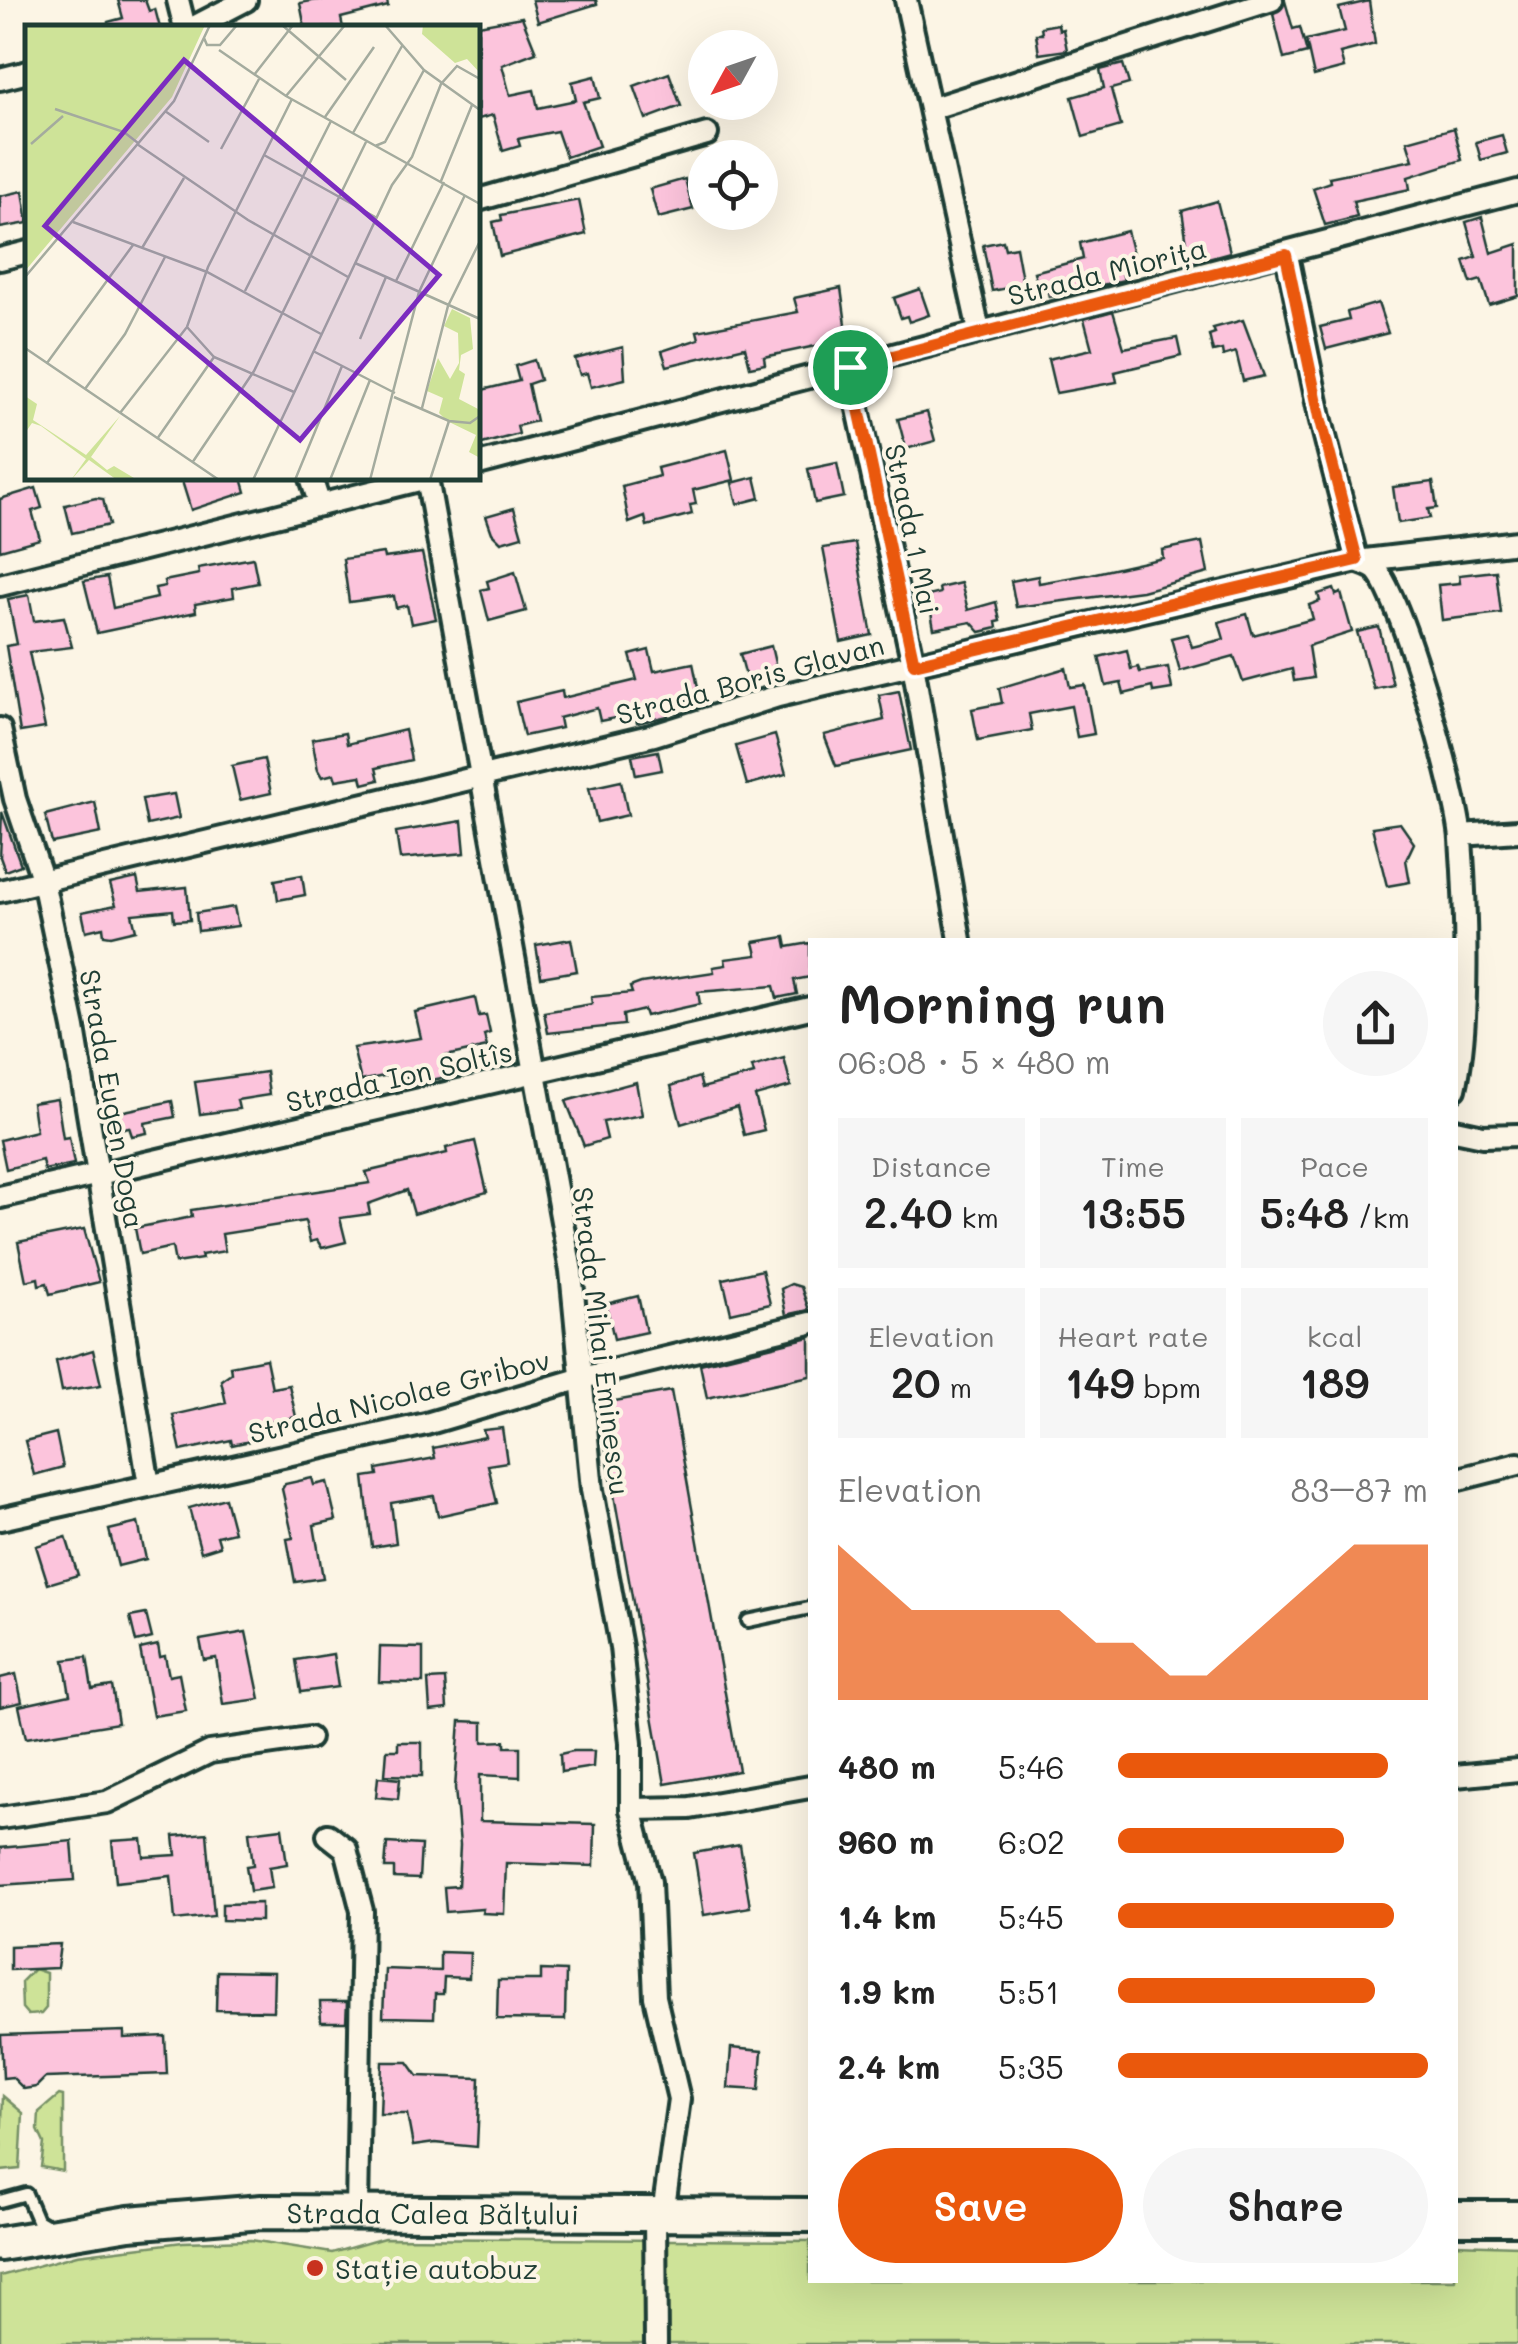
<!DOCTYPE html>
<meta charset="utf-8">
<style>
:root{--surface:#fff;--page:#f6f6f6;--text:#222;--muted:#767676;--accent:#ea580c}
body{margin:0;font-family:Mali,sans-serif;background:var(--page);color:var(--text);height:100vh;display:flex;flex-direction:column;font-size:38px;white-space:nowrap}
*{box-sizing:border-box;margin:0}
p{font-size:32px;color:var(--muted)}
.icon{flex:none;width:55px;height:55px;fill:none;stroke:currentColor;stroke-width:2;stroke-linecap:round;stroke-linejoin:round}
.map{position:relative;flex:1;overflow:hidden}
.drawer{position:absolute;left:808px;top:938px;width:650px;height:1345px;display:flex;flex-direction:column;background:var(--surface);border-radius:0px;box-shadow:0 10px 40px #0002}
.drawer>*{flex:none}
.needle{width:65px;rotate:230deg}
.tools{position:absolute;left:688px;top:30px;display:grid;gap:20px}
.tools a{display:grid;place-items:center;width:90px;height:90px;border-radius:50%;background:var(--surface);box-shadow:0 10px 40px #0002;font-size:50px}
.pin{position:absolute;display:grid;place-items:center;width:85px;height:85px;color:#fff;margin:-42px;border:5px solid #fff;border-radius:50%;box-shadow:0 2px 10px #0007}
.round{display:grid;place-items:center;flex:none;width:105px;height:105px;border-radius:52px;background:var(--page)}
.summary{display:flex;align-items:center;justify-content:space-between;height:170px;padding:0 30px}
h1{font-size:55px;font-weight:600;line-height:75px}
.stats{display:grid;grid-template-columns:repeat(3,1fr);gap:15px;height:170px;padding:10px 30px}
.stats div{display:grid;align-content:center;border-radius:0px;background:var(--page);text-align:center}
.stats b{font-size:42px;font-weight:600}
.stats small{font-size:28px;font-weight:400}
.stats p{font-size:28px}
.chart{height:280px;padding:20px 30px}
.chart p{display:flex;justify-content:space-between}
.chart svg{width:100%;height:180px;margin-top:10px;fill:var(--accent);opacity:.7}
.primary-button{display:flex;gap:20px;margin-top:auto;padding:20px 30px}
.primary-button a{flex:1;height:115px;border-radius:60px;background:var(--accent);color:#fff;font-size:40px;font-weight:600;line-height:115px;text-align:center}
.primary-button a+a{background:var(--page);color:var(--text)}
ul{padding:0 30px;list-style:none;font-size:32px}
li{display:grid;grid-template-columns:160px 120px 1fr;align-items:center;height:75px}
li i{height:25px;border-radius:12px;background:var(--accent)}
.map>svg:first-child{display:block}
.green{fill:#cee398;stroke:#769066;stroke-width:2.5}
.building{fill:#fcc4dc;stroke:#1f3d34;stroke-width:2.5}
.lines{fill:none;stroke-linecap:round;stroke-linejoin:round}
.service-casing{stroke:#1f3d34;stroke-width:18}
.minor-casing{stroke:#1f3d34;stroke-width:28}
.primary-casing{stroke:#1f3d34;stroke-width:40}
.service{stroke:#fcf5e5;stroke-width:10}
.minor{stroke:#fcf5e5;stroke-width:20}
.primary{stroke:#fcf5e5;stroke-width:32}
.route-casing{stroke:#fff;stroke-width:20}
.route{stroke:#ea580c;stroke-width:12}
.poi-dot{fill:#c8321e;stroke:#fcf5e5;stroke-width:4}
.labels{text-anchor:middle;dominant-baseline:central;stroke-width:8;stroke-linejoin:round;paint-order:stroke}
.street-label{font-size:28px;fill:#1f3d34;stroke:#fcf5e5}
.poi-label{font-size:28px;fill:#1f3d34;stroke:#fcf5e5;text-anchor:start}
.inset-road{fill:none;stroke:#a4ab9e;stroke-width:2.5}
.view{fill:#7b2cbf;fill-opacity:0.15;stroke:#7b2cbf;stroke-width:5}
.inset-edge{fill:none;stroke:#1f3d34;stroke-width:5}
</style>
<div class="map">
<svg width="1518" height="2344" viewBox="0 0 1518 2344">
<rect width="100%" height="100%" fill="#fcf5e5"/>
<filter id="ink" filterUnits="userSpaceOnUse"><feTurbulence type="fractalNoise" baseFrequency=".01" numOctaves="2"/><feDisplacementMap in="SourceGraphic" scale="20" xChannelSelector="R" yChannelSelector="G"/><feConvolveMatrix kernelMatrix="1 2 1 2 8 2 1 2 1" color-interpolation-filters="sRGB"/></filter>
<g filter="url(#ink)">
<!-- green -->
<g class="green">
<path d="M34 1969 46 1973V2008L41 2014 28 2015 22 2008 21 1982Z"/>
<path d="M59 2095 63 2096V2171L41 2167 44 2143 38 2130 39 2112Z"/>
<path d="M3 2096 23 2113 20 2169 0 2171Z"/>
<path d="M384 2238 810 2241V2280H1455V2244L1518 2246V2344H0V2276L77 2255 183 2242 251 2240 332 2253Z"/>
</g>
<!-- building -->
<g class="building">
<path d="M118 0H145L149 11 155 9 160 28H108V22L123 18Z"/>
<path d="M317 0H387L388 6 341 18 343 28H305L300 3Z"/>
<path d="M532 0H596L597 4 538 22Z"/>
<path d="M1285 1 1293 29 1300 27 1307 53 1284 59 1273 14Z"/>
<path d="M1369 1 1375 44 1340 53 1344 68 1314 76 1306 40 1345 31 1339 8Z"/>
<path d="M522 17 536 52 502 65 510 95 534 90 538 108 576 100 572 82 595 76 600 98 583 102 599 146 566 157 557 131 518 139 520 146 503 151 493 115 478 119V25Z"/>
<path d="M1058 24 1059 30 1063 29 1067 50 1039 54 1036 34H1042L1041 27Z"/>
<path d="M1123 64 1129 84 1111 89 1121 126 1083 137 1072 97 1104 88 1100 70Z"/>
<path d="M669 73 681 106 646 119 634 86Z"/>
<path d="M1454 128 1462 160 1408 177 1410 189 1353 201 1357 217 1325 225 1313 188 1330 182 1329 177 1413 160 1407 141Z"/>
<path d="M1502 135 1507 153 1481 160 1476 142Z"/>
<path d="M685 179 693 209 658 218 650 189Z"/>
<path d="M23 191 28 223 0 228V196Z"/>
<path d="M579 200 586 234 500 256 493 222 502 220 501 215Z"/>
<path d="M1217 201 1230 252 1190 263 1182 211Z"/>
<path d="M1482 217 1491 253 1518 244V296L1489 305 1481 280 1471 283 1464 261 1476 257 1466 222Z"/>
<path d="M1127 231 1134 259 1120 262 1124 280 1049 297 1047 288 1038 289 1034 272 1083 259 1080 243Z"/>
<path d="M1003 241 1005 249 1016 247 1023 285 992 291 983 245Z"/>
<path d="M841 288 848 339 764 357 765 364 750 367 745 347 667 366 662 351 699 339 697 331 798 312 794 298Z"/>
<path d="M920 289 929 315 909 322 907 316 901 318 894 298Z"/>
<path d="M1378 303 1388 333 1326 349 1320 327 1349 320 1347 312Z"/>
<path d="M1113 311 1124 348 1177 338 1181 356 1115 372 1117 382 1056 393 1048 359 1092 349 1084 319Z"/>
<path d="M1243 320 1264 376 1243 381 1236 352 1223 356 1222 350 1213 352 1209 335 1215 333 1213 328Z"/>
<path d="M623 347 625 379 591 387 587 373 580 375 575 359Z"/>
<path d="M534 360 540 380 528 384 536 421 517 426 519 434 478 445V391L519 381 515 366Z"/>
<path d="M927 412 935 441 906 449 898 419Z"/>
<path d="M727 450 734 480 693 490 696 504 690 505 692 514 647 526 645 517 629 523 622 486 659 476 657 468Z"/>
<path d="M837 463 844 497 815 503 808 469Z"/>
<path d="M755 477 760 498 737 504 732 483Z"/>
<path d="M181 478H242L246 492 191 510Z"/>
<path d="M1433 482 1437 508 1428 509 1430 518 1398 523 1393 487Z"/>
<path d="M36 488 42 508 32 511 40 539 0 550V499Z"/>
<path d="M96 498 103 499 109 525 72 533 65 505Z"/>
<path d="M514 508 522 536 501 542 492 533 486 516Z"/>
<path d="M1202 542 1208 573 1142 591 1016 607 1011 581 1038 576 1039 583 1091 574 1163 558 1162 550Z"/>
<path d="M855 543 872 635 841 642 823 548Z"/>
<path d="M383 553 384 558 422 553 436 619 411 624 407 605 396 608 394 596 349 602 343 559Z"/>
<path d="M253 558 258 583 233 588 234 597 195 604 196 612 97 633 84 581 107 577 113 608 157 598 155 588 165 586 164 581 199 574 198 568Z"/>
<path d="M1496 571 1501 613 1442 620 1438 585 1460 583 1459 575Z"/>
<path d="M515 572 526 611 489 621 481 590 489 588 487 581Z"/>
<path d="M961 583 968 610 996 602 1000 621 996 622 997 628 980 632 971 622 934 629 928 596 940 593 939 588Z"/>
<path d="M1334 589 1336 595 1341 593 1352 632 1308 646 1313 678 1294 681 1292 669 1243 682 1234 656 1180 671 1171 638 1188 634 1192 647 1224 639 1219 622 1247 614 1253 635 1313 619 1309 605 1320 601 1318 594Z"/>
<path d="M29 595 34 621 64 617 72 647 29 652 45 728 20 732 6 646 17 644 8 599Z"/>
<path d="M1379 627 1393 685 1374 689 1357 632Z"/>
<path d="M771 646 778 676 748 684 740 654Z"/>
<path d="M649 650 654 671 693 663 700 697 665 705 668 716 637 723 635 714 600 721 597 708 559 718 561 728 524 736 516 702 562 691 563 698 637 680 630 655Z"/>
<path d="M1127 650 1131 669 1138 667 1140 672 1168 667 1172 689 1153 692 1152 687 1124 694 1121 683 1106 686 1099 657Z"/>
<path d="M1066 668 1070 687 1085 685 1094 734 1077 737 1071 706 1029 714 1032 730 978 740 972 709 1002 703 999 688Z"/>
<path d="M899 691 911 750 836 766 824 735 884 720 879 695Z"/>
<path d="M405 730 411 760 376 768 379 780 363 784 361 776 336 780 334 774 322 777 318 770 312 739 345 733 347 744Z"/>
<path d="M775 735 786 774 747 785 736 746Z"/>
<path d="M658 751 662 770 636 775 632 756Z"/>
<path d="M264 759 271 793 240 800 232 766Z"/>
<path d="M621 781 628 815 597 822 589 788Z"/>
<path d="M174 794 179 818 147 825 142 799Z"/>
<path d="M95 802 101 833 52 843 45 815Z"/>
<path d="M2 812 21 865 5 871 0 857Z"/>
<path d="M462 821 465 853 400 859 396 832Z"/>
<path d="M1400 823 1414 843 1406 860 1410 882 1387 886 1372 827Z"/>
<path d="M302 875 305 895 278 900 275 880Z"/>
<path d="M137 878 140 892 187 887 190 920 174 921 173 910 132 914 136 930 111 936 104 935 103 927 86 931 82 912 116 905 110 884Z"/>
<path d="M234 907 238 926 198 931 196 913Z"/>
<path d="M785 937 787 947 810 943V977L794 980 797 994 777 998 774 986 698 992 700 1004 646 1016 644 1010 623 1015 624 1025 548 1033 544 1012 592 1004 591 997 632 993 630 987 641 983 714 972 713 967 726 965 725 959 757 955 754 942Z"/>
<path d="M571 939 577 971 541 977 536 945Z"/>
<path d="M475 998 479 1016 486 1015 490 1033 484 1035 487 1047 446 1056 451 1076 408 1085 406 1071 361 1081 353 1048 421 1038 415 1012Z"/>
<path d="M784 1058 791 1086 755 1096 764 1130 744 1135 737 1107 681 1124 671 1086 699 1077 702 1088 754 1074 752 1067Z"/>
<path d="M266 1072 269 1095 237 1100 239 1109 200 1114 195 1082Z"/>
<path d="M636 1082 642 1115 603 1122 607 1139 584 1146 566 1101Z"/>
<path d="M57 1099 63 1138 69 1137 74 1164 44 1170 42 1160 6 1169 0 1140 36 1131 32 1103Z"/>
<path d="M172 1101 175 1117 145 1123 147 1133 132 1136 129 1127 119 1129 115 1113Z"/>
<path d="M475 1141 487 1192 414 1214 407 1190 368 1204 370 1214 340 1218 346 1242 322 1248 317 1240 310 1242 305 1221 222 1234 225 1251 201 1255 202 1259 175 1263 172 1247 140 1254 135 1228 192 1217 191 1210 370 1183 366 1172 447 1153 446 1148Z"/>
<path d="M84 1229 99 1282 50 1294 47 1283 39 1285 38 1278 26 1281 18 1242Z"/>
<path d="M762 1270 770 1304 731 1313 723 1279Z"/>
<path d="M791 1284 801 1287 809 1310 786 1315 781 1289Z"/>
<path d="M638 1296 646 1332 614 1339 606 1304Z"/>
<path d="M810 1337V1376L707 1398 700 1364Z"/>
<path d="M93 1350 101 1385 62 1391 56 1361Z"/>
<path d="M266 1359 272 1388 289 1385 296 1417 247 1427 250 1441 232 1445 231 1440 181 1451 173 1415 226 1403 221 1380 231 1373 230 1366Z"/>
<path d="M671 1391 739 1771 665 1784 598 1404Z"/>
<path d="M502 1428 507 1462 488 1465 497 1503 438 1516 434 1496 391 1503 396 1543 372 1547 364 1477 378 1475 377 1469 435 1458 433 1448 485 1437 483 1430Z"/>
<path d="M56 1433 63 1467 34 1475 25 1441Z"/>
<path d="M312 1478 314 1485 327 1482 336 1520 314 1525 323 1578 295 1582 287 1539 293 1538 282 1489 285 1484Z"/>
<path d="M225 1498 234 1532 217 1536 220 1546 201 1552 189 1508Z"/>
<path d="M138 1523 146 1559 118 1566 109 1530Z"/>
<path d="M66 1537 78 1575 48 1584 36 1546Z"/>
<path d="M146 1614 152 1638 136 1642 130 1617Z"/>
<path d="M246 1632 260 1699 223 1704 216 1658 204 1660 200 1640Z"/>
<path d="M158 1645 160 1657 165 1656 169 1676 179 1674 186 1711 153 1716 140 1649Z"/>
<path d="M380 1647 423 1648V1683L379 1682Z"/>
<path d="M333 1654 338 1687 301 1692 296 1660Z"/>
<path d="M87 1657 92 1689 112 1686 118 1723 26 1738 19 1706 70 1695 64 1660Z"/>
<path d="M16 1674 22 1702 0 1707V1678Z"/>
<path d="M445 1679 447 1709 430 1711 428 1680Z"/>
<path d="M460 1721 483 1722V1742L505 1741V1747H520V1777L480 1775V1821L595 1824 594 1866 506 1863 504 1914 482 1913 483 1909 446 1912 444 1887 458 1886 460 1845 455 1788Z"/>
<path d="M398 1742H422V1776L385 1775 387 1750H398Z"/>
<path d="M573 1751H594L593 1767 561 1772 560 1754Z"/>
<path d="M378 1777 400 1779 398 1799 376 1797Z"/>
<path d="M282 1828 287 1864 269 1867 272 1888 250 1891 246 1866 253 1865 249 1832Z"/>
<path d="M207 1833 214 1916 175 1920 171 1876 116 1882 112 1841 142 1839 144 1857 176 1855 174 1836Z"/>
<path d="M72 1841 75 1880 0 1885V1848Z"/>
<path d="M387 1843 421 1845 419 1879 394 1878V1868H385Z"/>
<path d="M740 1845 750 1907 704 1915 694 1853Z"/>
<path d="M261 1903V1921L222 1920V1904Z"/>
<path d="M60 1944 57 1968 10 1970V1946Z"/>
<path d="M440 1952 470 1953 469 1978 444 1977 443 1994H435L434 2018 383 2017 385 1969 440 1971Z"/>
<path d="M541 1970 566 1971 565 2020 497 2019 498 1980H541Z"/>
<path d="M217 1971 274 1972 273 2011 216 2010Z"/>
<path d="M320 2002H347L346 2022H321Z"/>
<path d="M124 2031V2038L165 2036 167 2074 45 2078 36 2087 24 2089 12 2077 3 2078 1 2035Z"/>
<path d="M731 2048 762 2051 759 2090 728 2088Z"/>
<path d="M382 2062H408L418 2076 480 2078 477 2147 435 2143 413 2146 407 2114H380Z"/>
</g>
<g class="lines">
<!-- service casing -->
<g class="service-casing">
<g id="service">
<path d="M748 1621 810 1608"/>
<path d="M0 2201 26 2194 37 2220 49 2227"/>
</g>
</g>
<!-- minor casing -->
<g class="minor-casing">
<g id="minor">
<path d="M178 0 185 28"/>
<path d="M906 0 979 331"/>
<path d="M192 28 246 0"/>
<path d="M0 79 28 72"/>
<path d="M933 108 1272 0"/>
<path d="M478 200 707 134"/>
<path d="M1287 255 1320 417 1357 561C1363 564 1372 566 1377 571 1403 602 1458 795 1461 839 1466 908 1470 1024 1455 1089"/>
<path d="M0 259 28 252"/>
<path d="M849 367 913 664 960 940"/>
<path d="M478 464 1518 191"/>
<path d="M311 478 320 505"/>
<path d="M0 585 427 478 571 1271 592 1490 621 1647 631 1743V1809L650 1882 655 1997 679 2099 663 2214"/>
<path d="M0 729 15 799 43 881 74 1028 149 1485"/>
<path d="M1461 835 1518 831"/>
<path d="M0 891 654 735 778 696 1357 561 1518 542"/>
<path d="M1455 1130 1483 1136 1518 1135"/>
<path d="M0 1197 810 1008"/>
<path d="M1455 1480 1518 1464"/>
<path d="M0 1519 426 1424 582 1378 810 1323"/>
<path d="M1455 1776 1518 1770"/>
<path d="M631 1809 690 1808 810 1787"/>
<path d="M0 1818 107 1802 210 1752 309 1738"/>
<path d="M328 1835 346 1849 362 1911 357 2212"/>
<path d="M655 2214 656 2344"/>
</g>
</g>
<!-- primary casing -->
<g class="primary-casing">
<g id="primary">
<path d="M1455 2218H1518"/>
<path id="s1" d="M0 2244 129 2223 262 2212 810 2215"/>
</g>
</g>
<!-- service -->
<use href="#service" class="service"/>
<!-- minor -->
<use href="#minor" class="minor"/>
<!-- primary -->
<use href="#primary" class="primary"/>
</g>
</g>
<g class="lines" filter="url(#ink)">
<!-- route casing -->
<g class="route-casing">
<path id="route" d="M1286 255 1320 417 1357 560 914 664 850 367Z"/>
</g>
<!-- route -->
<use href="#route" class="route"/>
</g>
<!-- markers -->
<circle class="poi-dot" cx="315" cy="2268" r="10"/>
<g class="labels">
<!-- street labels -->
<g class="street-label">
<text transform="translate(1107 271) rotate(-14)">Strada Miorița</text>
<text transform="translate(913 529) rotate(78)">Strada 1 Mai</text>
<text transform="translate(750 679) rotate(-15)">Strada Boris Glavan</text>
<text transform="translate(399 1076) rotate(-13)">Strada Ion Soltîs</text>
<text transform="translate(113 1099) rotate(80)">Strada Eugen Doga</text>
<text transform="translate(602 1341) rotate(83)">Strada Mihai Eminescu</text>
<text transform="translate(399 1396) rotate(-14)">Strada Nicolae Gribov</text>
<text stroke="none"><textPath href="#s1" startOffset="435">Strada Calea Bălțului</textPath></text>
</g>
<!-- poi labels -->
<g class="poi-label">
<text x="335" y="2268">Stație autobuz</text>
</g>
</g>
<!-- overview -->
<g transform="translate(25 25)">
<rect width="455" height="455" fill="#fcf5e5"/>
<path d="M0 0H180L147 72 0 246ZM398 0H455V48L442 34 430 38 397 9ZM427 284 445 293 448 324 436 330 434 345 440 349 434 374 455 385V433L444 427 451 410 422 396 414 388 418 373 402 366 413 333 425 354 434 338 433 308 419 301ZM0 371 12 379 8 395 61 430 95 391 66 432 82 445 89 441 109 453 92 455 64 435 46 455 61 434 16 401 7 398 0 408Z" fill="#cee398"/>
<path class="inset-road" d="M257 0 321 55M360 0 399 45 455 85M179 13 182 20H195L212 0M194 25 261 71 455 179M229 50 268 0M261 71 320 0M30 84 99 107 113 118M140 86 184 117M300 92 349 22M328 108 377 21M6 119 38 91M112 119 223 195 323 252M350 121 360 117 399 45M196 124 234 54M239 130 352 193M416 156 447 80M48 197 182 247 296 309M117 223 159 153M330 238 455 294M0 252 149 76 185 0M371 256 419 157M220 266 306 96M162 302 189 332 269 367M335 314 361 252M0 323 194 455M288 326 370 368M22 338 108 220M60 364 100 309 140 232M369 372 424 396 445 398 455 391M397 383 423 281 455 216M95 388 162 302 183 242 267 74M132 414 189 332M167 438 229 346 341 117M228 455 367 160 387 132 416 59 432 41 455 54M270 455 317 341M305 455 345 355M345 455 394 267 440 170M405 455 424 396"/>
<path class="view" d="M159 35 414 250 275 415 20 201Z"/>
<rect width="455" height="455" class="inset-edge"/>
</g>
</svg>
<div class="tools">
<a><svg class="needle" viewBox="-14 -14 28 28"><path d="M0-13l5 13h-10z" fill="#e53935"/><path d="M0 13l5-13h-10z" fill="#767676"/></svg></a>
<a><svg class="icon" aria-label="locate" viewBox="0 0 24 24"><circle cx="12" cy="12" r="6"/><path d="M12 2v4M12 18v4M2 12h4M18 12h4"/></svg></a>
</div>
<div class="pin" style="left:850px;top:367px;background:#1e9e55"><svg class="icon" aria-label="arrive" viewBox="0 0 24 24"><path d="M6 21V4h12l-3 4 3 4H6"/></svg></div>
<section class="drawer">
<div class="summary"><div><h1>Morning run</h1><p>06:08 · 5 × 480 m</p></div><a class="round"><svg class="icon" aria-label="share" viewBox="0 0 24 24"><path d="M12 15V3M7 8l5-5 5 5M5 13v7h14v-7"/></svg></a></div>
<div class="stats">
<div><p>Distance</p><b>2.40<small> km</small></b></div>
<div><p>Time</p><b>13:55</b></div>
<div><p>Pace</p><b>5:48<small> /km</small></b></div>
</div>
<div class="stats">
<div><p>Elevation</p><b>20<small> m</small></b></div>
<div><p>Heart rate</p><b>149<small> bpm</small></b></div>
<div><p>kcal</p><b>189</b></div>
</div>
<div class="chart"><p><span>Elevation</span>83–87 m</p>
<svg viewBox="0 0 160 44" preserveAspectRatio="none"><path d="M0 44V6L10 14L20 22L30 22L40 22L50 22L60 22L70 30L80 30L90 38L100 38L110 30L120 22L130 14L140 6L150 6L160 6V44z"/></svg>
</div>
<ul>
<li><b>480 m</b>5:46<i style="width:87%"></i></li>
<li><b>960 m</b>6:02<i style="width:73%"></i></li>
<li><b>1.4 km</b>5:45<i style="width:89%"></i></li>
<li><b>1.9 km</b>5:51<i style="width:83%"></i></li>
<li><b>2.4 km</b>5:35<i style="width:100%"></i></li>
</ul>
<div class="primary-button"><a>Save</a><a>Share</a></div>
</section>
</div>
